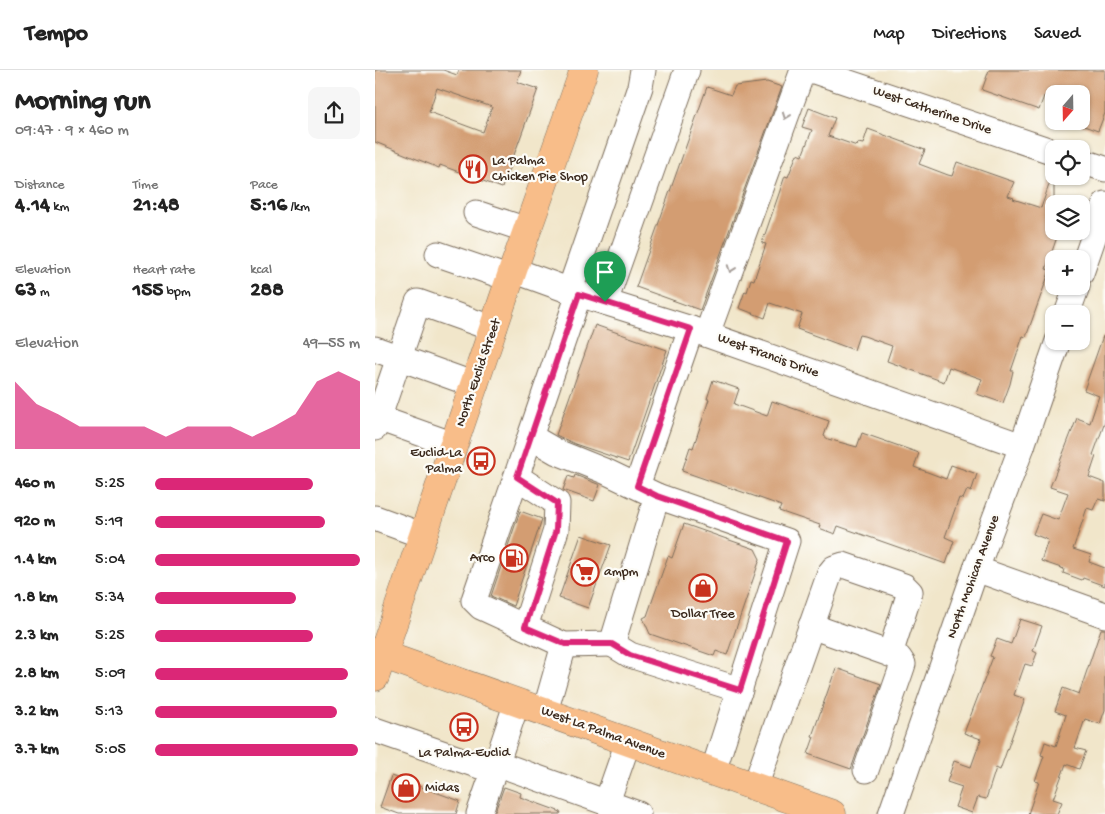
<!DOCTYPE html>
<meta charset="utf-8">
<style>
:root{--surface:#fff;--page:#f6f6f6;--text:#222;--muted:#767676;--line:#e0e0e0;--accent:#db2777}
body{margin:0;font-family:"Gochi Hand",sans-serif;background:var(--page);color:var(--text);height:100vh;display:flex;flex-direction:column;font-size:19px;white-space:nowrap}
*{box-sizing:border-box;margin:0}
p{font-size:16px;color:var(--muted)}
.icon{flex:none;width:28px;height:28px;fill:none;stroke:currentColor;stroke-width:2;stroke-linecap:round;stroke-linejoin:round}
.map{position:relative;flex:1;overflow:hidden}
.details{display:flex;flex-direction:column;background:var(--surface);width:375px}
.details>*{flex:none}
.needle{width:32px;rotate:200deg}
.controls{position:absolute;left:670px;top:15px;display:grid;gap:10px}
.controls a{display:grid;place-items:center;width:45px;height:45px;border-radius:10px;background:var(--surface);box-shadow:0 1px 4px #0004;font-size:25px}
.pin{position:absolute;display:grid;place-items:center;width:42px;height:42px;color:#fff;margin:-51px -21px;border-radius:50% 50% 50% 0;rotate:-45deg;box-shadow:0 0 5px #0007}
.pin .icon{rotate:45deg}
.round{display:grid;place-items:center;flex:none;width:52px;height:52px;border-radius:10px;background:var(--page)}
.head{display:flex;align-items:center;justify-content:space-between;height:85px;padding:0 15px}
h1{font-size:28px;font-weight:700;line-height:38px}
.stats{display:grid;grid-template-columns:repeat(3,1fr);gap:8px;height:85px;padding:5px 15px}
.stats div{display:grid;align-content:center}
.stats b{font-size:21px;font-weight:700}
.stats small{font-size:14px;font-weight:400}
.stats p{font-size:14px}
.chart{height:140px;padding:10px 15px}
.chart p{display:flex;justify-content:space-between}
.chart svg{width:100%;height:90px;margin-top:5px;fill:var(--accent);opacity:.7}
ul{padding:0 15px;list-style:none;font-size:16px}
li{display:grid;grid-template-columns:80px 60px 1fr;align-items:center;height:38px}
li i{height:12px;border-radius:6px;background:var(--accent)}
header{display:flex;align-items:center;gap:30px;box-sizing:border-box;height:70px;padding:0 25px;background:var(--surface);border-bottom:1px solid var(--line)}
header strong{font-size:24px}
nav{display:flex;gap:28px;margin-inline-start:auto;font-size:18px}
main{display:flex;flex:1;min-height:0}
.map>svg:first-child{display:block}
.building{fill:#d39d72;fill-rule:evenodd}
.lines{fill:none;stroke-linecap:round;stroke-linejoin:round}
.minor-casing{stroke:#7b6c5a;stroke-width:27}
.major-casing{stroke:#7b6c5a;stroke-width:29}
.minor{stroke:#fff;stroke-width:25}
.major{stroke:#f8bd89;stroke-width:28}
.oneway{stroke:#a79f9a}
.route-casing{stroke:#fff;stroke-width:10}
.route{stroke:#db2777;stroke-width:6}
.labels{text-anchor:middle;dominant-baseline:central;stroke-width:4.5;stroke-linejoin:round;paint-order:stroke}
.street-label{font-size:14px;fill:#3b2a1e;stroke:#fdfcf7}
.poi-label{font-size:14px;fill:#3b2a1e;stroke:#fdfcf7;text-anchor:start}
</style>
<header>
<strong>Tempo</strong>
<nav><a>Map</a><a>Directions</a><a>Saved</a></nav>
</header>
<main>
<section class="details">
<div class="head"><div><h1>Morning run</h1><p>09:47 · 9 × 460 m</p></div><a class="round"><svg class="icon" aria-label="share" viewBox="0 0 24 24"><path d="M12 15V3M7 8l5-5 5 5M5 13v7h14v-7"/></svg></a></div>
<div class="stats">
<div><p>Distance</p><b>4.14<small> km</small></b></div>
<div><p>Time</p><b>21:48</b></div>
<div><p>Pace</p><b>5:16<small> /km</small></b></div>
</div>
<div class="stats">
<div><p>Elevation</p><b>63<small> m</small></b></div>
<div><p>Heart rate</p><b>155<small> bpm</small></b></div>
<div><p>kcal</p><b>288</b></div>
</div>
<div class="chart"><p><span>Elevation</span>49–55 m</p>
<svg viewBox="0 0 160 44" preserveAspectRatio="none"><path d="M0 44V11L10 22L20 27L30 33L40 33L50 33L60 33L70 38L80 33L90 33L100 33L110 38L120 33L130 27L140 11L150 6L160 11V44z"/></svg>
</div>
<ul>
<li><b>460 m</b>5:25<i style="width:77%"></i></li>
<li><b>920 m</b>5:19<i style="width:83%"></i></li>
<li><b>1.4 km</b>5:04<i style="width:100%"></i></li>
<li><b>1.8 km</b>5:34<i style="width:69%"></i></li>
<li><b>2.3 km</b>5:25<i style="width:77%"></i></li>
<li><b>2.8 km</b>5:09<i style="width:94%"></i></li>
<li><b>3.2 km</b>5:13<i style="width:89%"></i></li>
<li><b>3.7 km</b>5:05<i style="width:99%"></i></li>
</ul>
</section>
<div class="map">
<svg width="730" height="744" viewBox="0 0 730 744">
<rect width="100%" height="100%" fill="#fdfcf7"/>
<filter id="ink" filterUnits="userSpaceOnUse"><feTurbulence type="fractalNoise" baseFrequency=".02" numOctaves="2"/><feDisplacementMap in="SourceGraphic" scale="10" xChannelSelector="R" yChannelSelector="G"/><feConvolveMatrix kernelMatrix="1 2 1 2 8 2 1 2 1" color-interpolation-filters="sRGB"/></filter>
<filter id="wash" filterUnits="userSpaceOnUse"><feTurbulence type="fractalNoise" baseFrequency=".0096" numOctaves="4" result="noise"/><feDisplacementMap in="SourceGraphic" scale="20" xChannelSelector="R" yChannelSelector="G"/><feGaussianBlur stdDeviation="1.12" result="paint"/><feColorMatrix in="noise" values="0 0 0 0 0 0 0 0 0 0 0 0 0 0 0 0 0 1.4 0 .05"/><feComposite in="paint" operator="in"/></filter>
<g filter="url(#wash)">
<rect width="100%" height="100%" fill="#f1e6ca"/>
<g id="blocks">
<!-- building -->
<g class="building">
<path d="M0 0H68L82 5 84 0H146L142 12 163 19 127 118 65 95 64 98 0 72ZM62 18 117 37 108 62 54 42Z"/>
<path d="M614 0H730V43L723 61 706 55V24H675L674 27 669 26 664 40 607 20Z"/>
<path d="M392 12 407 17 325 240 261 217 332 17 356 25 360 16Z"/>
<path d="M434 38 460 48 453 66 482 76 483 73 488 74 493 59 550 80 544 94 573 105 577 106 582 92 639 112 633 126 639 128 638 129 666 138 676 109H679V161H684L671 199 675 200 651 267 648 266 636 301H638L635 314 628 333 602 324 607 309 574 297 569 312 512 291 517 276 489 266 484 265 479 280 422 259 427 244 395 233 390 248 364 238 370 221 372 222 376 209 379 210 391 174 387 173 410 106 413 107 422 84 427 86 437 60 427 57Z"/>
<path d="M220 255 292 280 253 392 200 374 181 365Z"/>
<path d="M728 266H730V352L718 385 721 386 714 407 730 413V431L723 429 718 440 712 438 698 479 716 485 714 492 730 498V516L708 508 707 510 688 503 689 499 666 491 673 470 658 464 666 444 683 450 693 423 675 417 702 348 715 353 724 326 709 320Z"/>
<path d="M338 310 364 319 359 334 392 346 397 331 454 351 449 366 453 369 482 377 487 363 544 383 539 397 571 409 576 395 602 404 596 422 592 420 588 429 584 428 570 467 579 471 571 494 463 456 460 464 444 458 445 455 404 441 406 436 396 432 307 401 315 377 318 378 330 342 334 329H332Z"/>
<path d="M200 405 225 415 219 431 188 420 193 406 199 408Z"/>
<path d="M145 441 167 449 138 536 116 526Z"/>
<path d="M309 454 380 479 385 489 352 585 341 581 339 586 275 564 268 548 272 546 293 486 297 488Z"/>
<path d="M206 465 236 475 213 538 184 528Z"/>
<path d="M645 549 667 556 658 581 662 583 657 596 650 594 639 625 650 629 625 700 621 698 611 729 603 727 597 743 580 737 587 717 572 712 579 691 596 697 606 669 589 663 618 587 615 586 622 569 636 574Z"/>
<path d="M726 559H730V640L725 654 710 649 700 678 711 681 704 699 691 694 678 729 687 732 682 744H653L664 712 660 711 669 686 666 685 670 672 681 676 691 645 680 641 688 618 704 624Z"/>
<path d="M461 598 506 614 476 699 433 684 439 667 437 666Z"/>
<path d="M16 706 85 731 81 744H24L5 737Z"/>
<path d="M129 717 146 723 145 727 186 742 185 744H119Z"/>
</g>
</g>
</g>
<g filter="url(#ink)">
<use href="#blocks" fill-opacity="0" stroke="#7b6c5a" stroke-width="1"/>
<g class="lines">
<!-- minor casing -->
<g class="minor-casing">
<g id="minor">
<path d="M436 0 679 82"/>
<path d="M706 91 730 99"/>
<path d="M101 143 152 160"/>
<path d="M63 184 136 209"/>
<path d="M138 200 204 224 316 259 647 376"/>
<path d="M706 203 730 134"/>
<path d="M195 220 265 17 268 0"/>
<path d="M204 224 99 530 106 537 189 575 237 574 282 426"/>
<path d="M230 232 312 0"/>
<path d="M692 244 702 216"/>
<path d="M332 264 428 0"/>
<path d="M0 279 100 315"/>
<path d="M0 347 79 375"/>
<path d="M0 358 43 232 119 259"/>
<path d="M156 367 182 382 232 402 282 426 412 471 338 702"/>
<path d="M142 407 182 433 181 460 150 557"/>
<path d="M262 416 316 259"/>
<path d="M0 448 49 466"/>
<path d="M601 499 730 545"/>
<path d="M436 556 515 584"/>
<path d="M237 574 255 585 365 620"/>
<path d="M170 642 189 575"/>
<path d="M0 660 119 701 104 744"/>
<path d="M121 693 263 744"/>
<path d="M119 701 142 632"/>
<path d="M380 717 455 503 459 498 468 495 529 516 535 522 515 584 524 588 528 594 525 603 491 700"/>
<path d="M232 732 253 672"/>
<path d="M516 744 601 499 647 376 683 271"/>
</g>
</g>
<!-- major casing -->
<g class="major-casing">
<g id="major">
<path d="M0 582 457 744"/>
<path d="M0 607 138 200 209 0"/>
</g>
</g>
<!-- minor -->
<use href="#minor" class="minor"/>
<!-- major -->
<use href="#major" class="major"/>
</g>
<!-- one-way arrows -->
<defs><path id="oneway-chevron" d="M-2-3.5L2.5 0L-2 3.5" fill="none" stroke-width="1.6" stroke-linecap="round" stroke-linejoin="round" transform="scale(1.25)"/></defs>
<g class="oneway">
<use href="#oneway-chevron" transform="translate(411 46) rotate(110)"/>
<use href="#oneway-chevron" transform="translate(356 199) rotate(110)"/>
</g>
</g>
<g class="lines" filter="url(#ink)">
<!-- route casing -->
<g class="route-casing">
<path id="route" d="M204 224 316 259 262 416 282 426 412 471 365 620 255 585 237 574H190L150 557 181 460 182 433 142 407Z"/>
</g>
<!-- route -->
<use href="#route" class="route"/>
</g>
<!-- icons -->
<defs>
<g id="restaurant-ring" transform="scale(1.4375)"><circle r="9.5" fill="#fdfcf7" stroke="#c8321e" stroke-width="1.5"/><path d="M-5-6h1v4h1v-4h1v4h1v-4h1v5L-1.5 .5V6h-2V.5L-5-1ZM5-6V6H3V1.5H1.5Q1.5-4 5-6Z" fill="#c8321e"/></g>
<g id="bus-ring" transform="scale(1.4375)"><circle r="9.5" fill="#fdfcf7" stroke="#c8321e" stroke-width="1.5"/><path d="M-5-6H5V4H4V6H2V4H-2V6H-4V4H-5ZM-3.5-4V0h7V-4ZM-3.5 1.2v1.5H-2V1.2ZM2 1.2v1.5H3.5V1.2Z" fill="#c8321e"/></g>
<g id="fuel-ring" transform="scale(1.4375)"><circle r="9.5" fill="#fdfcf7" stroke="#c8321e" stroke-width="1.5"/><path d="M-5.5-6h7V0h2V4h1.3V-2.5L3-4.5l.8-.8L6-3V5H2.5V1h-1V6h-7ZM-4.2-4.7v3.2H.2V-4.7Z" fill="#c8321e"/></g>
<g id="supermarket-ring" transform="scale(1.4375)"><circle r="9.5" fill="#fdfcf7" stroke="#c8321e" stroke-width="1.5"/><path d="M-6-5.5h2.5l.6 2H6L4.5 2H-2.5L-4.4-4H-6ZM-1.5 3.2a1.3 1.3 0 1 0 .1 0ZM3 3.2a1.3 1.3 0 1 0 .1 0Z" fill="#c8321e"/></g>
<g id="shop-ring" transform="scale(1.4375)"><circle r="9.5" fill="#fdfcf7" stroke="#c8321e" stroke-width="1.5"/><path d="M-5-2.5h2.3a2.7 3.5 0 0 1 5.4 0H5L5.5 6h-11ZM-1.5-2.5h3a1.5 2.3 0 0 0-3 0Z" fill="#c8321e"/></g>
</defs>
<g fill-rule="evenodd">
<use href="#restaurant-ring" x="98" y="99"/>
<use href="#bus-ring" x="106" y="391"/>
<use href="#fuel-ring" x="139" y="488"/>
<use href="#supermarket-ring" x="210" y="502"/>
<use href="#shop-ring" x="328" y="518"/>
<use href="#bus-ring" x="89" y="657"/>
<use href="#shop-ring" x="31" y="718"/>
</g>
<g class="labels">
<!-- street labels -->
<g class="street-label">
<text transform="translate(557 41) rotate(19)">West Catherine Drive</text>
<text transform="translate(393 286) rotate(20)">West Francis Drive</text>
<text transform="translate(104 303) rotate(-71)">North Euclid Street</text>
<text transform="translate(599 507) rotate(-70)">North Mohican Avenue</text>
<text transform="translate(228 663) rotate(20)">West La Palma Avenue</text>
</g>
<!-- poi labels -->
<g class="poi-label">
<text x="117" y="91">La Palma<tspan x="117" dy="16">Chicken Pie Shop</tspan></text>
<text x="87" y="383" text-anchor="end">Euclid-La<tspan x="87" dy="16">Palma</tspan></text>
<text x="120" y="488" text-anchor="end">Arco</text>
<text x="229" y="502">ampm</text>
<text x="328" y="544" text-anchor="middle">Dollar Tree</text>
<text x="89" y="683" text-anchor="middle">La Palma-Euclid</text>
<text x="50" y="718">Midas</text>
</g>
</g>
</svg>
<div class="controls">
<a><svg class="needle" viewBox="-14 -14 28 28"><path d="M0-13l5 13h-10z" fill="#e53935"/><path d="M0 13l5-13h-10z" fill="#767676"/></svg></a>
<a><svg class="icon" aria-label="locate" viewBox="0 0 24 24"><circle cx="12" cy="12" r="6"/><path d="M12 2v4M12 18v4M2 12h4M18 12h4"/></svg></a>
<a><svg class="icon" aria-label="layers" viewBox="0 0 24 24"><path d="M12 4l9 5-9 5-9-5zM3 14l9 5 9-5"/></svg></a>
<a>+</a>
<a>−</a>
</div>
<div class="pin" style="left:230px;top:232px;background:#1e9e55"><svg class="icon" aria-label="arrive" viewBox="0 0 24 24"><path d="M6 21V4h12l-3 4 3 4H6"/></svg></div>
</div>
</main>
